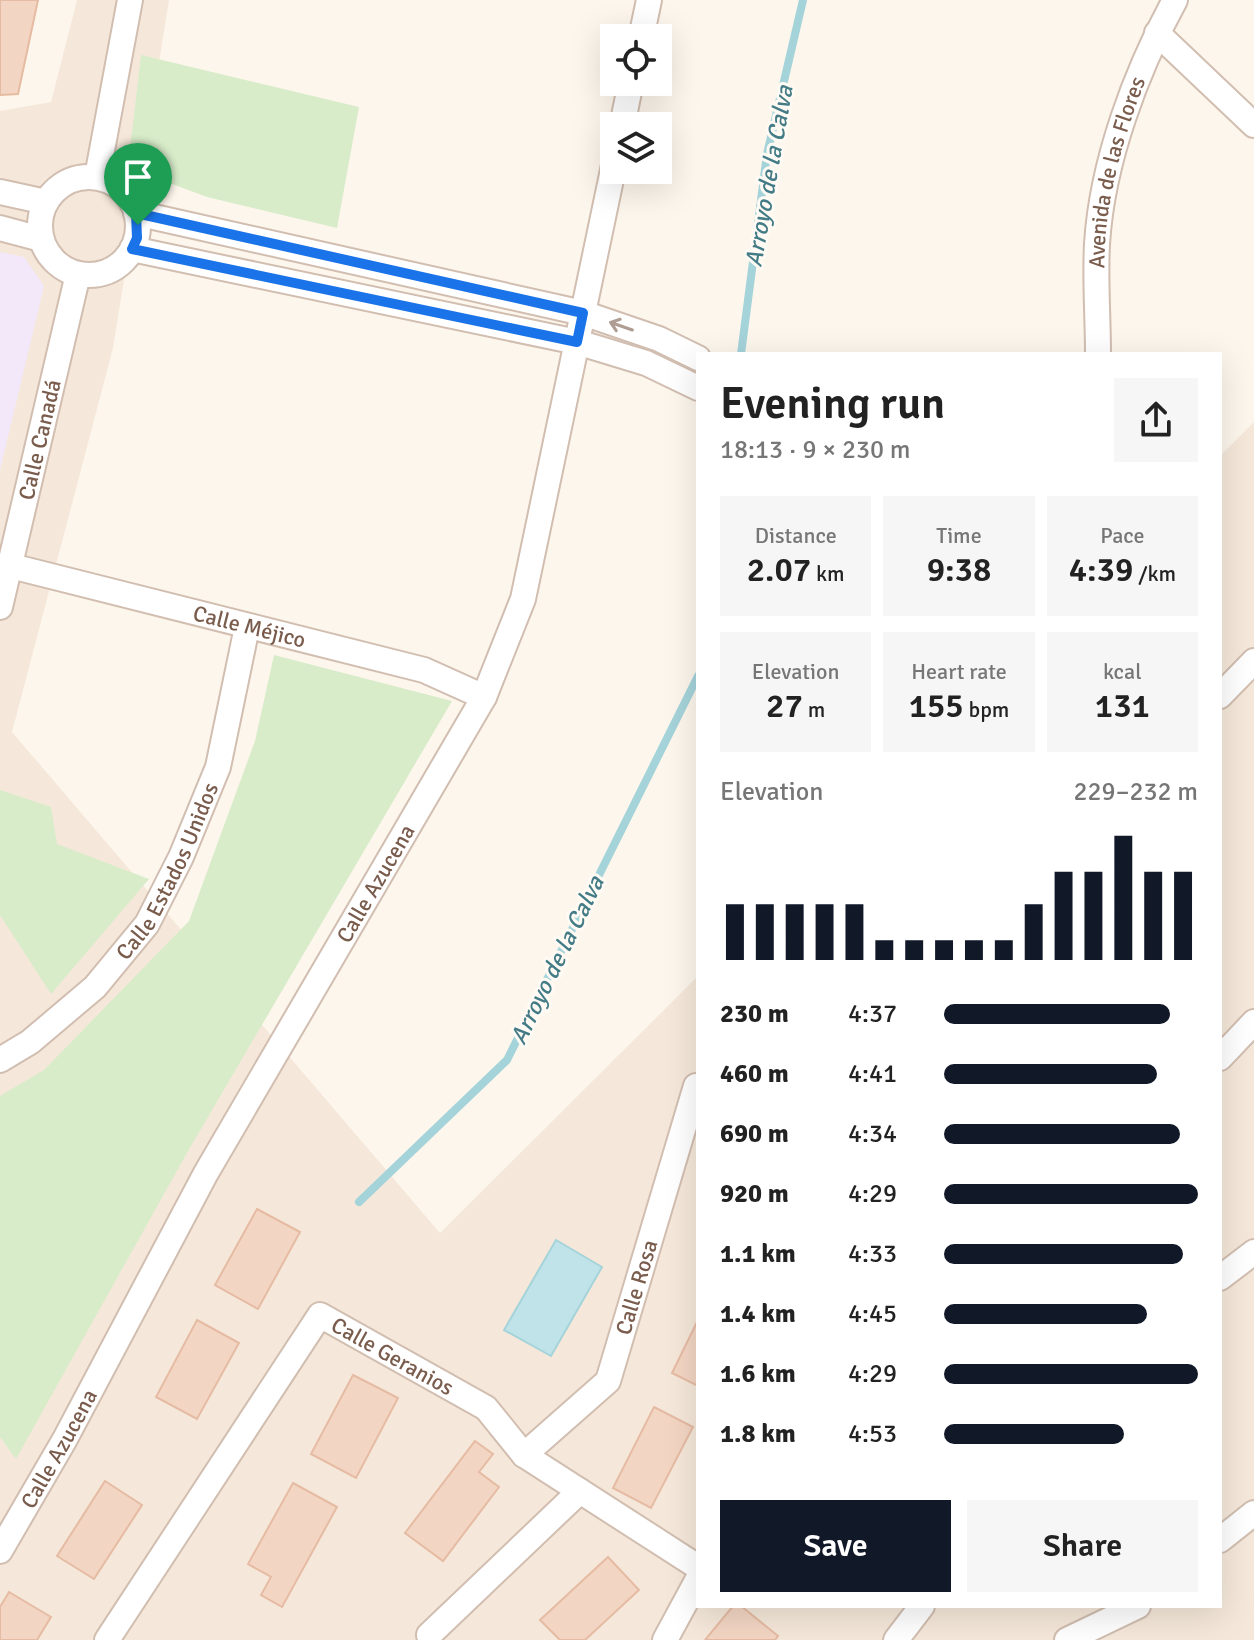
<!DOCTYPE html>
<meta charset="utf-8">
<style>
:root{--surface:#fff;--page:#f6f6f6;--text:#222;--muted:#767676;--accent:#111827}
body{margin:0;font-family:Signika,sans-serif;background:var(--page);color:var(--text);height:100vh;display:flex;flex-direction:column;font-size:30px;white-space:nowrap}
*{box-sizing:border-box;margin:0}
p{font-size:26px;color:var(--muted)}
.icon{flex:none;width:44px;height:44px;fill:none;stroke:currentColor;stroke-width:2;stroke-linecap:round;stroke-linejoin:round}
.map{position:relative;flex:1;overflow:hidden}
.panel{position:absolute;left:696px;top:352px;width:526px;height:1256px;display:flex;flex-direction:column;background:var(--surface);border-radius:0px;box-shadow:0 8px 32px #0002}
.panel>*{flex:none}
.controls{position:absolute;left:600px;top:24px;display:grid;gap:16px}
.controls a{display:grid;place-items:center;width:72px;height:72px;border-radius:0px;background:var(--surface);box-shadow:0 8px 32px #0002;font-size:40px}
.pin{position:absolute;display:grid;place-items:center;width:68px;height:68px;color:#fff;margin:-82px -34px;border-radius:50% 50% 50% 0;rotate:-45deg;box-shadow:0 0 8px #0007}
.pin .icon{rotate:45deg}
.round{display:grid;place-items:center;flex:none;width:84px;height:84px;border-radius:0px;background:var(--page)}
.head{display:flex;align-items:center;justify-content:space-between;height:136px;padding:0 24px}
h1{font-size:44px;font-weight:600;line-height:60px}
.metrics{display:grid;grid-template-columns:repeat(3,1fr);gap:12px;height:136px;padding:8px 24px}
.metrics div{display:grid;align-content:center;border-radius:0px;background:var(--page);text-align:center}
.metrics b{font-size:34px;font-weight:600}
.metrics small{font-size:22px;font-weight:400}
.metrics p{font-size:22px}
.chart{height:224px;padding:16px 24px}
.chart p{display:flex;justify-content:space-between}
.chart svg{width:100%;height:144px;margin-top:8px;stroke:var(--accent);stroke-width:6}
.button{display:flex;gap:16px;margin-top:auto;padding:16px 24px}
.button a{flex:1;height:92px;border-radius:0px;background:var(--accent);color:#fff;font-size:32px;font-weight:600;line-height:92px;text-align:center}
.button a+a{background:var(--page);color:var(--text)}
ul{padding:0 24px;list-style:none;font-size:26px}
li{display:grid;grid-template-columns:128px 96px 1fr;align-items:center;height:60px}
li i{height:20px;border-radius:10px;background:var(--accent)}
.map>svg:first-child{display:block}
.residential{fill:#f5e8da}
.education{fill:#f3e8fa}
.green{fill:#d8ecc9}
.water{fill:#bfe3e8;stroke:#a5d3da;stroke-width:2}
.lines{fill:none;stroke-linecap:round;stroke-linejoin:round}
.stream{stroke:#a5d3da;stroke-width:8}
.building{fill:#f3d5c3;stroke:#e6bba3;stroke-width:2}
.street-casing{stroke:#d1beb0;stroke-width:28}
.street{stroke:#fff;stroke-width:24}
.oneway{stroke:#af9d94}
.route-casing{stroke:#fff;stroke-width:16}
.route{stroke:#1a73e8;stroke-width:10}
.labels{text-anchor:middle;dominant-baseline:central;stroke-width:6;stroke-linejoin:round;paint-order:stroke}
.street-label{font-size:22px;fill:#7a5c4d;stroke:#fffaf3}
.water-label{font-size:24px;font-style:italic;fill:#437c86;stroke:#fffaf3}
</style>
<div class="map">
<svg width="1254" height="1640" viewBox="0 0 1254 1640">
<rect width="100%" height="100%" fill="#fdf6ec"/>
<!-- residential -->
<path class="residential" d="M77 0H169L113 348 12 732 440 1233 698 976V1606H1220V456L1254 422V1640H0V111L51 102Z"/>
<!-- education -->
<path class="education" d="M0 252 24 257 44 286 0 470Z"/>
<!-- green -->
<g class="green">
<path d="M141 55 359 107 337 228 207 197 143 173 129 157Z"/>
<path d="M274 655 452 701 188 1151 16 1459 0 1437V1096L44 1070 189 921 255 741Z"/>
<path d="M0 790 51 807 57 844 149 879 51 994 0 915Z"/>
</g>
<!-- water -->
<path class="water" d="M556 1240 602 1267 551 1356 504 1330Z"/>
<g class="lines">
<!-- stream -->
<g class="stream">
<path d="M741 354 767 154 803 0"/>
<path d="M359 1202 507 1060 698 676"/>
</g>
</g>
<!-- building -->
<g class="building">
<path d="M0 0H38L18 94 0 95Z"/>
<path d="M257 1209 300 1232 258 1309 215 1285Z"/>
<path d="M197 1320 239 1343 197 1419 156 1397Z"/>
<path d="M698 1320V1386L672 1373Z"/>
<path d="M353 1375 398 1398 356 1478 311 1454Z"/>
<path d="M654 1407 693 1427 651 1508 613 1488Z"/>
<path d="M475 1441 493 1454 479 1472 499 1487 443 1561 405 1533Z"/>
<path d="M105 1481 142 1505 94 1579 57 1556Z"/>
<path d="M293 1483 337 1507 282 1607 261 1595 271 1577 248 1564Z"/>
<path d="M608 1557 639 1590 585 1640H560L540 1620Z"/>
<path d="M9 1592 51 1617 37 1640H0V1607Z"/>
<path d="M733 1606H741L778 1636 775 1640H705Z"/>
</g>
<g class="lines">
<!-- street casing -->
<g class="street-casing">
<g id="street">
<path d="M1157 33 1254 125"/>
<path d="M641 38 649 0"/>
<path d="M622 126 631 82"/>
<path d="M97 177 130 0"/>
<circle cx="89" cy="226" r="49"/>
<path d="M0 192 46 202"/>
<path d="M136 213 583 313 659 339 698 358"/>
<path d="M0 228 41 239"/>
<path d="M132 249 577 342 646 363 698 388"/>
<path id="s1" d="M1098 354C1098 317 1095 280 1097 244 1102 162 1136 71 1175 0"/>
<path id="s2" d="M11 566 424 670 484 697"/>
<path id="s3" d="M0 607 78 274"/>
<path d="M1220 696 1254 661"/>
<path d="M1220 1058 1254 1022"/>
<path id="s4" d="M0 1060 30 1042 95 987 147 924 181 857 218 767 247 627"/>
<path d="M1220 1278 1254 1252"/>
<path id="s5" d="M524 1455 608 1381 696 1086"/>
<path d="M1220 1540 1254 1513"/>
<path id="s6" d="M0 1551 65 1439 206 1173 484 697 523 599 614 165"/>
<path d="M429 1635 580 1491"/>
<path id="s7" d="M107 1640 320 1315 486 1408 524 1455 698 1567"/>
<path d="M665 1640 698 1579"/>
<path d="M896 1640 922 1606"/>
<path d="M1067 1640 1138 1606"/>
</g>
</g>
<!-- street -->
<use href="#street" class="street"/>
</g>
<!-- one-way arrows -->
<defs><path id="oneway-shaft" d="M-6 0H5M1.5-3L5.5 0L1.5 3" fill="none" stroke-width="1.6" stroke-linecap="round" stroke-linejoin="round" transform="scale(2)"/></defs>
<use class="oneway" href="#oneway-shaft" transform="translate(621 326) rotate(-161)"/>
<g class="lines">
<!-- route casing -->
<g class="route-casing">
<path id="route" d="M136 213 583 313 577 342 132 249 137 238Z"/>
</g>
<!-- route -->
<use href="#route" class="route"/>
</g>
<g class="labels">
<!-- street labels -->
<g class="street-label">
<text stroke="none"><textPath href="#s1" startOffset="184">Avenida de las Flores</textPath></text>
<text stroke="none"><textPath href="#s3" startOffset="172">Calle Canadá</textPath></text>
<text stroke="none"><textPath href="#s2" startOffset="246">Calle Méjico</textPath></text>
<text stroke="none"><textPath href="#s4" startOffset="258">Calle Estados Unidos</textPath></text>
<text stroke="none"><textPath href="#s6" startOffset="766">Calle Azucena</textPath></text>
<text stroke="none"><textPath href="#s5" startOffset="210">Calle Rosa</textPath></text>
<text stroke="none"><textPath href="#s7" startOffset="472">Calle Geranios</textPath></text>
<text stroke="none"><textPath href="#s6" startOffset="118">Calle Azucena</textPath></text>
</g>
<!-- water labels -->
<g class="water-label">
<text transform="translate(769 176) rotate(-80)">Arroyo de la Calva</text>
<text transform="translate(557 960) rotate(-64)">Arroyo de la Calva</text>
</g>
</g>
</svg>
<div class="controls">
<a><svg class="icon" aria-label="locate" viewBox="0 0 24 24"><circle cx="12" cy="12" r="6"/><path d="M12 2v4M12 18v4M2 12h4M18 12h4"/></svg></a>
<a><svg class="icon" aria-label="layers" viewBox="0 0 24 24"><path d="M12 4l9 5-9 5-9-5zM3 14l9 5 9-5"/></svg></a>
</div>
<div class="pin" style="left:138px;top:225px;background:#1e9e55"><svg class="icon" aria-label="arrive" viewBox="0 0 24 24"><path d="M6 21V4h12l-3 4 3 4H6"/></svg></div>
<section class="panel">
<div class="head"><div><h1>Evening run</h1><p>18:13 · 9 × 230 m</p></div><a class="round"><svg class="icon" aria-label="share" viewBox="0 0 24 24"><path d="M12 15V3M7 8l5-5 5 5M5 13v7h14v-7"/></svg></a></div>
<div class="metrics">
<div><p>Distance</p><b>2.07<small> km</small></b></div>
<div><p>Time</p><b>9:38</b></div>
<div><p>Pace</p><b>4:39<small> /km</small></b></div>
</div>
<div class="metrics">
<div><p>Elevation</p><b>27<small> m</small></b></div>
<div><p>Heart rate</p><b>155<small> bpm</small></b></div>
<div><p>kcal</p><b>131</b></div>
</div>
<div class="chart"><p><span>Elevation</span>229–232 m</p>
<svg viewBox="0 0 160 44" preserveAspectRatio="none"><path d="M5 44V27M15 44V27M25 44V27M35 44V27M45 44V27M55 44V38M65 44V38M75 44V38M85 44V38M95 44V38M105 44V27M115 44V17M125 44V17M135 44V6M145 44V17M155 44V17"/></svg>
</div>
<ul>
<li><b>230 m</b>4:37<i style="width:89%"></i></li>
<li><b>460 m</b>4:41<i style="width:84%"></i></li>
<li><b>690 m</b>4:34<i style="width:93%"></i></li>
<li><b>920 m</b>4:29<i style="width:100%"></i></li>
<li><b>1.1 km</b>4:33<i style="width:94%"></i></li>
<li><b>1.4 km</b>4:45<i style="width:80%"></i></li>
<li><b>1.6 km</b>4:29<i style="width:100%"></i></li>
<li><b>1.8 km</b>4:53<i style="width:71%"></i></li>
</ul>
<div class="button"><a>Save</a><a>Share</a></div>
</section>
</div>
